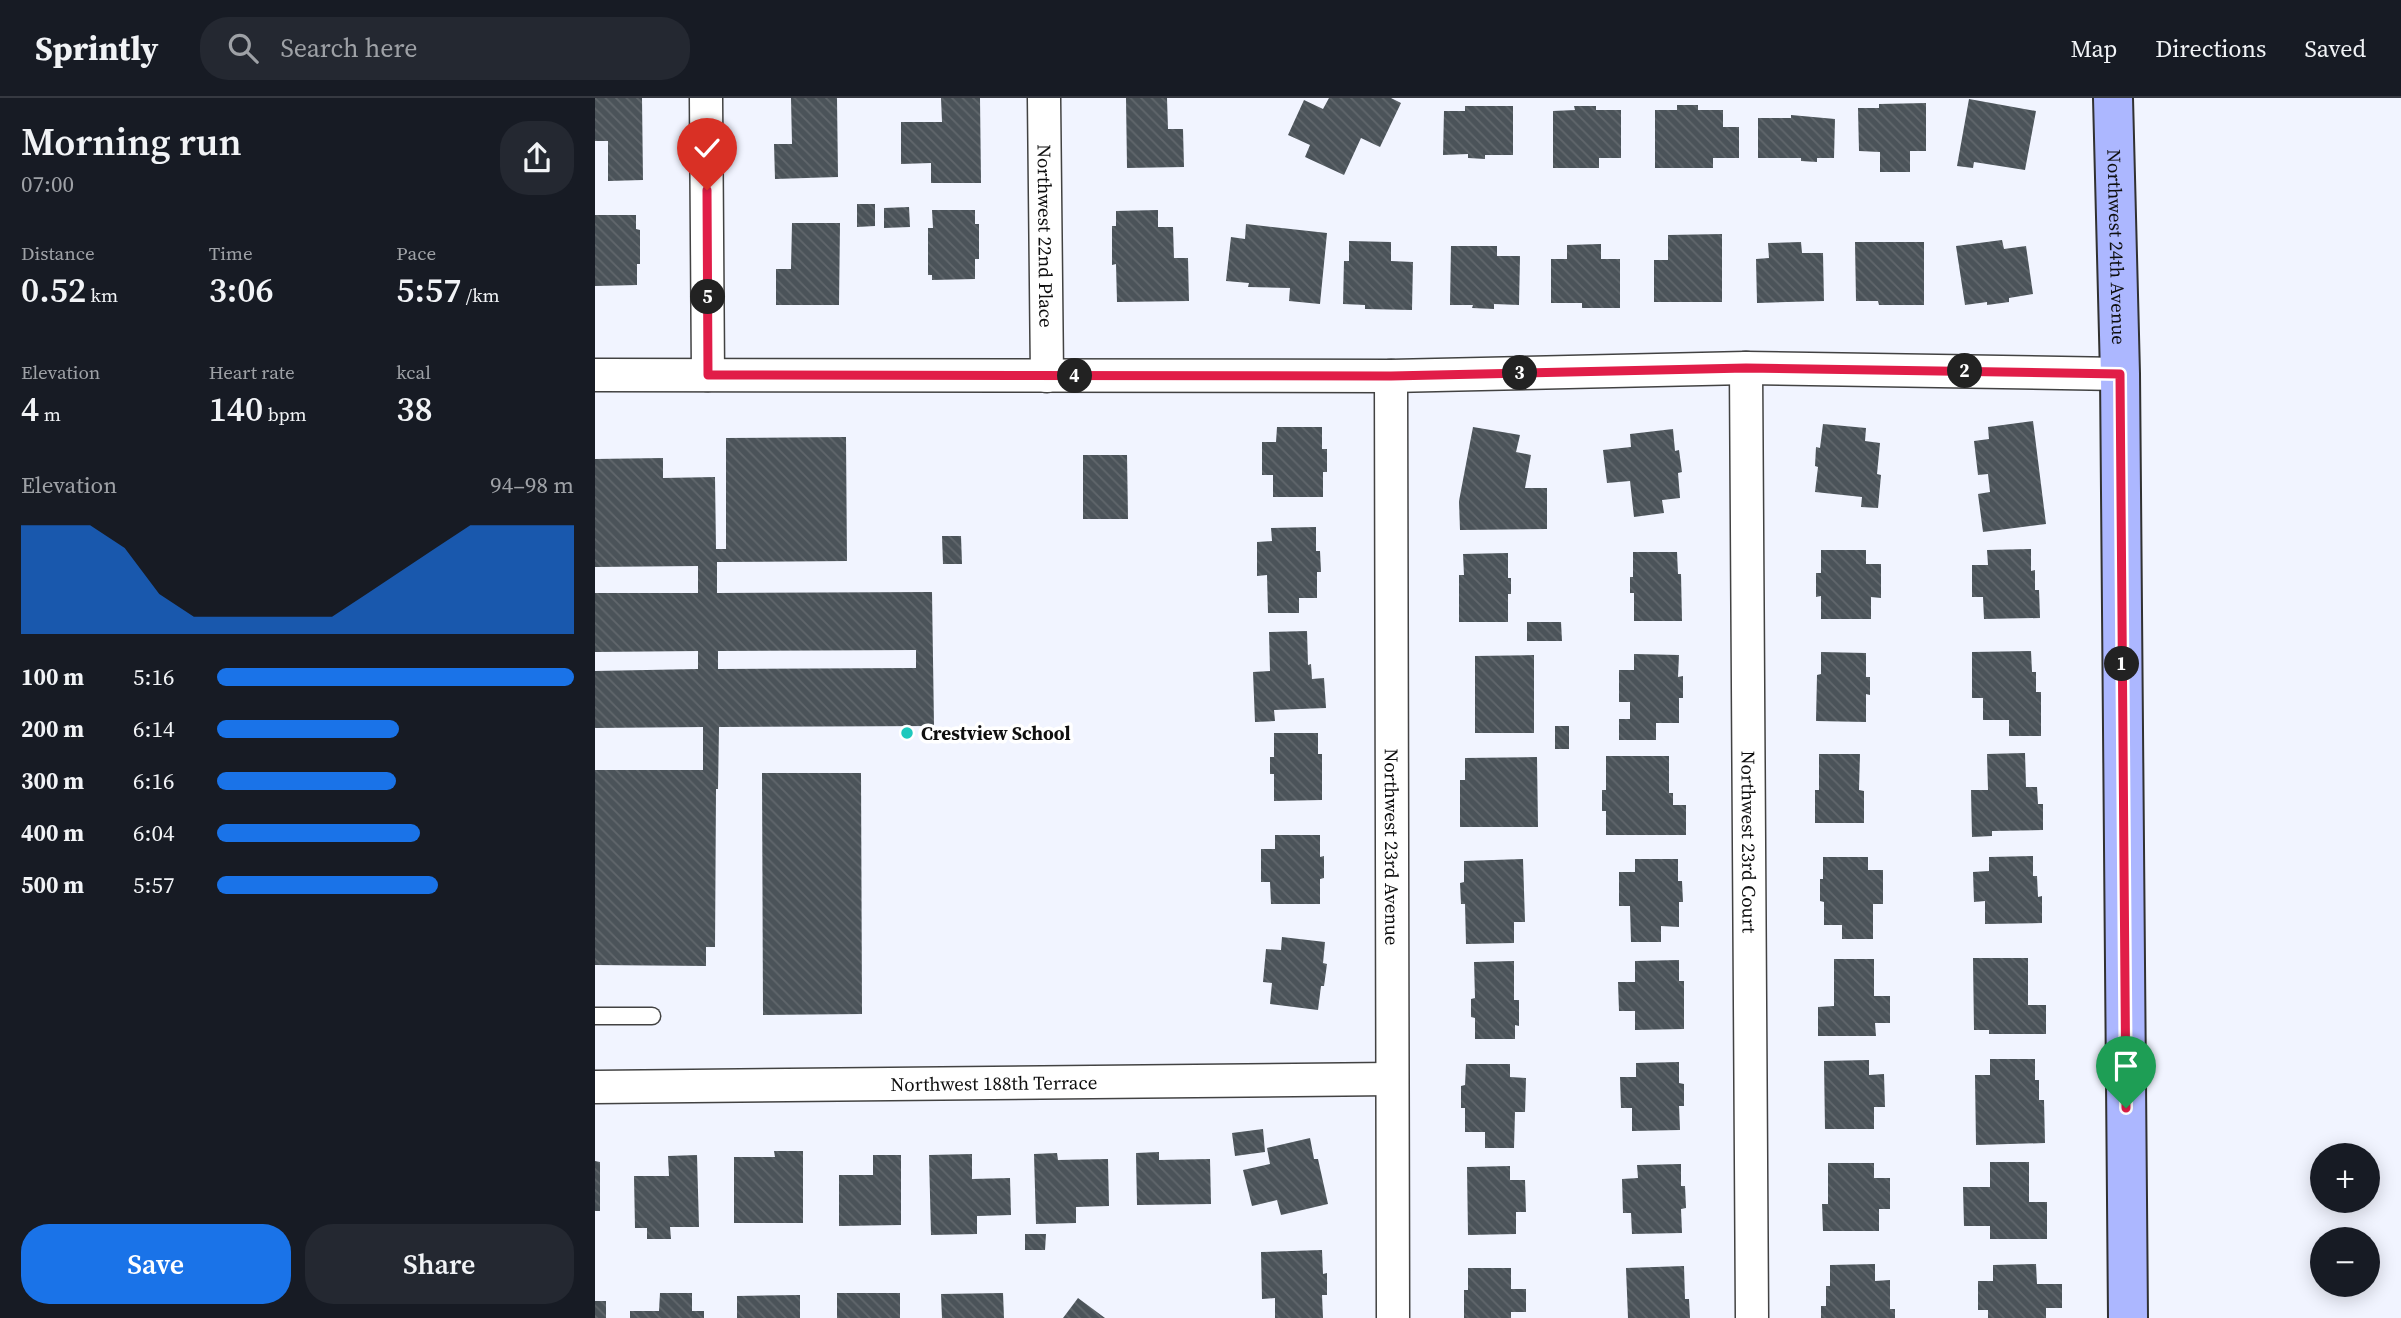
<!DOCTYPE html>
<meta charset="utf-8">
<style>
:root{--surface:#171b24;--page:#242831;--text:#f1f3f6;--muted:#9ea1a6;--line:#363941;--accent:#1a73e8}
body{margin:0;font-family:"Source Serif 4",serif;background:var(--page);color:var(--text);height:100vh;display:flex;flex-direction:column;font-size:26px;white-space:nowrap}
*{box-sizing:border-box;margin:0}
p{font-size:23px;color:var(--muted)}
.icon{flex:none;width:38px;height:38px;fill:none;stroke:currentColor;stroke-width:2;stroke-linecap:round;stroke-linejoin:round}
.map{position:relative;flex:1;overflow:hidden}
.details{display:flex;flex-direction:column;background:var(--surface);width:595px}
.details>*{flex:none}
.buttons{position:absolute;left:1715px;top:1045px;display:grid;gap:14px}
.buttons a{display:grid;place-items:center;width:70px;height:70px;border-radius:50%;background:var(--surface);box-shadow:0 4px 18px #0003;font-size:35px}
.pin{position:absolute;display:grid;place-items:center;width:60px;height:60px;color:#fff;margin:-72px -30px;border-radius:50% 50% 50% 0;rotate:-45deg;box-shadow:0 0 7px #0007}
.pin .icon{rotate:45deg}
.km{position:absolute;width:35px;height:35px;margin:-18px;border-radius:50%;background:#222;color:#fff;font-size:19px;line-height:35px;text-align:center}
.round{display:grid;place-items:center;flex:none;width:74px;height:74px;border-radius:28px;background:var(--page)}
.summary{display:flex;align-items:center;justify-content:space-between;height:119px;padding:0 21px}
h1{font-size:38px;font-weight:600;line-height:52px}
.stats{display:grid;grid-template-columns:repeat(3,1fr);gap:10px;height:119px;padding:7px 21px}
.stats div{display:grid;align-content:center}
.stats b{font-size:35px;font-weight:600}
.stats small{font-size:19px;font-weight:400}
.stats p{font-size:19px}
.chart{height:196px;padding:14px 21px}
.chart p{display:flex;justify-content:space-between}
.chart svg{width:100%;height:126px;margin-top:7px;fill:var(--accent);opacity:.7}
.action{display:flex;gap:14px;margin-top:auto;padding:14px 21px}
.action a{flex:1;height:80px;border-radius:28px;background:var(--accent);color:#fff;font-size:28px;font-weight:600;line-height:80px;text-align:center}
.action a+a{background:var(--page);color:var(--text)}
ul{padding:0 21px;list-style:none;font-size:23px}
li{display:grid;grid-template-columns:112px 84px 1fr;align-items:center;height:52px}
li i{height:18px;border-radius:9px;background:var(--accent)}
header{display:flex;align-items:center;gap:42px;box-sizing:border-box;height:98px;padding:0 35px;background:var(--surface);border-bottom:2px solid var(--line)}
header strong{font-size:33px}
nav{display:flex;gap:38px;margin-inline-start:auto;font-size:24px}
.search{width:490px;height:63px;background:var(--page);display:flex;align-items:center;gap:18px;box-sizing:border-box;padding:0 24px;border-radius:28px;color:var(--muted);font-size:26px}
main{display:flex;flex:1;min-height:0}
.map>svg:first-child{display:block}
.building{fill:url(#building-back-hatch);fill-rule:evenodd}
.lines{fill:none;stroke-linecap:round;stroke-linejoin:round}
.lane-casing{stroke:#424242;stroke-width:19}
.street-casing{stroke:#424242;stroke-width:35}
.secondary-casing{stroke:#313131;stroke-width:42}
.lane{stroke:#fff;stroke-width:16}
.street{stroke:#fff;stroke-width:32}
.secondary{stroke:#acb7ff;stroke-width:38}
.route-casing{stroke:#fff;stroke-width:14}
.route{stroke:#e11d48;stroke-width:9}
.poi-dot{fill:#1ec8bd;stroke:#fff;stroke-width:2.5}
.labels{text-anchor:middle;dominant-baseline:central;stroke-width:7;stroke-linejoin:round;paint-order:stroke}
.street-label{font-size:19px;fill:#0f0f0f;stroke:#fff}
.poi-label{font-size:19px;font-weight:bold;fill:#0f0f0f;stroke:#fff;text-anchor:start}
</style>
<header>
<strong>Sprintly</strong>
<div class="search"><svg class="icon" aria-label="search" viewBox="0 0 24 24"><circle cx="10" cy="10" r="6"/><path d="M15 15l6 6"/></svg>Search here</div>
<nav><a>Map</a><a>Directions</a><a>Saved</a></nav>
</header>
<main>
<section class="details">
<div class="summary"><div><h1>Morning run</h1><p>07:00</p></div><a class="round"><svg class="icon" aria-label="share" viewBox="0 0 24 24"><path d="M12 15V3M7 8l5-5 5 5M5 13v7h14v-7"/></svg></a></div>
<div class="stats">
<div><p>Distance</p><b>0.52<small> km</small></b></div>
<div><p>Time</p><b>3:06</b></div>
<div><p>Pace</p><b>5:57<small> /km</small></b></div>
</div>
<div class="stats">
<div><p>Elevation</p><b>4<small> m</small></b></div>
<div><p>Heart rate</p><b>140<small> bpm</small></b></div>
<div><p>kcal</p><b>38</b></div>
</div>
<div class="chart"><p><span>Elevation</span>94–98 m</p>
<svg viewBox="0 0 160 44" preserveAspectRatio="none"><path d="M0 44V6L10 6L20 6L30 14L40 30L50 38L60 38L70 38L80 38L90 38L100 30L110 22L120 14L130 6L140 6L150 6L160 6V44z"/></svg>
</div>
<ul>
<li><b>100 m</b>5:16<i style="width:100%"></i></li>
<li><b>200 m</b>6:14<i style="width:51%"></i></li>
<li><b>300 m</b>6:16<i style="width:50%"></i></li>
<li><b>400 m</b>6:04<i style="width:57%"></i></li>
<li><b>500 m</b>5:57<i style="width:62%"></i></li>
</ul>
<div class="action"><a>Save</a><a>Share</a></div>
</section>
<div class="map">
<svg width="1806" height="1220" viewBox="0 0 1806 1220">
<defs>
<pattern id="building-back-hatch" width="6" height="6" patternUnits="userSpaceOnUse" patternTransform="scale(1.75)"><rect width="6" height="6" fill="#4b5359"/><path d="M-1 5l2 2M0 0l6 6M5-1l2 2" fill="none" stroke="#61676c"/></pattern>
</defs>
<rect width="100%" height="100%" fill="#f1f4ff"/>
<!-- building -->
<g class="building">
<path d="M0 0H47L48 82 13 83V43H0Z"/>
<path d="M196 0H242L243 79 180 81 179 46H197Z"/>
<path d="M346 0H385L386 85H336V65L306 66V24H347Z"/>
<path d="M531 0H572L573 31H588L589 69 532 70Z"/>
<path d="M734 0H796L806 5 785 49 766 40 749 77 710 59 715 47 693 37 709 2 728 11Z"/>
<path d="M1374 1 1441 13 1430 72 1379 64 1378 70 1362 68Z"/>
<path d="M1331 5V53H1315V74H1285V54L1264 53 1263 10H1284V6Z"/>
<path d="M1082 7H1103V12H1128V29H1144V60H1118V70H1060V12H1082Z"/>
<path d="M870 8H918V57H890V61L873 60V56L848 57 849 13H870Z"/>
<path d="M979 8H1001V12H1026V60H1004V70H958V13L980 12Z"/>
<path d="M1196 17 1240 21 1239 60H1222V64L1206 63V60H1163V20H1196Z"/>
<path d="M262 106H280V128L262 129Z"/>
<path d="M314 109 315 129 289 130V110Z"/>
<path d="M337 112H380V126H384V161H380V181L337 182V177H333V130H338Z"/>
<path d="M563 112V129H578L579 160H593L594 203 522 204 521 166 517 167V128H521V113Z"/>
<path d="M0 117H41V131L45 132V166H42V187L0 188Z"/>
<path d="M197 125H245L244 207H181V171H196Z"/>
<path d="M651 126 732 135 725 206 694 203 695 190 653 189 654 185 631 183 636 139 650 141Z"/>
<path d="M1127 136V204H1059V162H1073V137Z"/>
<path d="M1407 142 1409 151 1431 148 1438 196 1414 200V204L1392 207V204L1370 207 1361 148Z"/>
<path d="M754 143 796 144V163L818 164 817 212 770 211V207L748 206 749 163H754Z"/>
<path d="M1206 144 1207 155H1228L1229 203 1162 205 1161 161 1174 160 1173 145Z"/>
<path d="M1260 144H1329V207H1284L1283 203H1261Z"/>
<path d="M1006 146V161H1025V210H987V205H956V161H972V147Z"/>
<path d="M856 148H902V158H925L924 207 899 206V211L877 210 878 207H855Z"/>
<path d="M1438 323 1451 426 1388 434 1383 396 1395 394 1393 376 1383 377 1379 343 1394 341 1393 329Z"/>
<path d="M1228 326 1271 330 1270 343 1285 345 1282 376 1286 377 1283 410 1266 409 1267 399 1220 394 1223 369 1220 368 1221 349 1225 350Z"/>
<path d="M682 329H727V351H732V374H728V399H678V377H667V344H681Z"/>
<path d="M878 329 925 337 921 354 936 357 930 390H952V431L865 432 864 403Z"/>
<path d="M1078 331 1080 353 1084 352 1087 374 1083 375 1085 400 1067 402 1069 415 1039 419 1035 383 1012 385 1008 352 1036 349 1035 336Z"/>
<path d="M251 339 252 463 122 464V495L337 494 339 628 124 629 123 691H121L120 849H111V868L0 867V672H108V629L0 630V573L103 571V553L0 554V495H103V468L0 469V361L68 360V380L120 379 121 451H131V340ZM321 552V570L123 571V553Z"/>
<path d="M488 357H532L533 421H488Z"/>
<path d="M721 429V453H725L726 474H722V500H704V515H673L672 477 662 478V444L677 443 676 430Z"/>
<path d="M347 438H366L367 466H348Z"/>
<path d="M1436 451V473L1440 472V492H1444L1445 520 1389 521 1388 499H1377V467H1393L1392 452Z"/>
<path d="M1226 452H1271V466H1286V500L1276 499V521H1226V498L1221 499V475H1226Z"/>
<path d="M1038 454H1082L1083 476H1086L1087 523H1039V495H1035V479H1038Z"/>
<path d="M913 455V480H916V496H913V524H864V477H869L868 456Z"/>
<path d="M932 524H966L967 543H932Z"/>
<path d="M712 533 713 567 716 566 717 581 729 580 731 610 679 612 680 623 660 624 658 574 675 573 674 534Z"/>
<path d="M1436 553 1437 574H1441V594H1446V638H1414V622H1388V600H1377V554Z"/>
<path d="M1226 554 1271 555V579H1275V597L1271 596V624L1221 623 1222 577 1226 576Z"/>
<path d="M1039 556 1084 557 1083 579 1088 578V600H1084V625H1061V642H1024V621H1035V604H1024V572H1039Z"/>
<path d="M939 557V635H880V558Z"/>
<rect x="960" y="628" width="14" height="23"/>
<path d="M679 635H723V656H727V702L679 703V676H675V659H679Z"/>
<path d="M1430 655 1431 689H1442L1443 706H1448V732L1397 733V738L1377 739 1376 692H1393L1392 656Z"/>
<path d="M1224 656H1265L1264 692 1269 693V725H1220V692H1224Z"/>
<path d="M1011 658H1074V695H1078V707H1091V737H1011V713H1007V692H1011Z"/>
<path d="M942 659 943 729H865V682H870V660Z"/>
<path d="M167 675H266L267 916 168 917Z"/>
<path d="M680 737H725V759L729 758V780L725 781V806H676L675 784H666V751H680Z"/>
<path d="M1438 758V778H1442L1443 799 1447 798V825L1390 826V803L1379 804 1378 774 1394 773V759Z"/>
<path d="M1228 759H1273V772H1288V806H1278V841H1247V827H1229V804L1225 803V781H1228Z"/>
<path d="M928 761 930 824H919V845L871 846 870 806H866L865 785 869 784V763Z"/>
<path d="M1040 761H1083V783H1087L1088 804H1084V829L1066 828V844H1036L1035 808H1024V774H1040Z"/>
<path d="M687 839 730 844 728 865 732 866 729 888H726L723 912 675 906 677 885 668 884 671 851 686 852Z"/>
<path d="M1378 860H1433V907H1451V936H1394V932H1379Z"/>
<path d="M1239 861H1279V898H1295V925H1280L1281 938H1223V909L1239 908Z"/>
<path d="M1084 862V883H1089V931L1040 932V913H1024L1023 884H1040V863Z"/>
<path d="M919 863V902H924V928L920 927V941H880V920L876 919V901L880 900 879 864Z"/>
<path d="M1395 961H1440V982H1444V1002H1449L1450 1045 1381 1047 1380 977H1395Z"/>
<path d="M1274 962V977L1289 976 1290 1009H1279V1031H1230L1229 963Z"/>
<path d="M1084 964V985L1089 986V1008H1084L1085 1032 1037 1033V1010H1026L1025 979H1041V965Z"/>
<path d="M871 966H915V979L931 980 930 1014H920L919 1050H890V1034H870V1010H866V988L870 987Z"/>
<path d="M668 1031 670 1054 640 1058 637 1035Z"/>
<path d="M715 1040 719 1061H723L733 1106 686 1117 682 1102 657 1108 648 1072 675 1066 672 1050Z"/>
<path d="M179 1053H208V1125H139V1059H180Z"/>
<path d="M564 1054V1062L615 1061 616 1106 542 1107 541 1055Z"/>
<path d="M462 1055 463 1062 513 1061 514 1108 481 1109V1125L441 1126 439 1056Z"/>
<path d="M377 1056V1081L415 1080 416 1117 382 1118V1136L336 1137 334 1057Z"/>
<path d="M102 1057 104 1129H75L76 1141H52V1130H40L39 1078H74L73 1058Z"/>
<path d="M278 1057H306V1127L244 1128V1077H278Z"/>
<path d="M0 1063 5 1064V1113H0Z"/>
<path d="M1395 1064H1434V1104H1452V1141H1395V1128H1369L1368 1089H1395Z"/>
<path d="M1233 1065H1279V1080H1295V1111H1284V1133H1228L1227 1106H1233Z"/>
<path d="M1086 1066V1088H1090L1091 1110 1086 1111 1087 1135 1037 1136 1036 1115H1028L1027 1081 1043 1080 1042 1067Z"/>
<path d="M915 1068V1082H930L931 1114H921V1136L873 1137 872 1069Z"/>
<path d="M430 1136H451L450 1152H430Z"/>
<path d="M727 1152 728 1176 732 1175V1197H727L728 1220H680V1200L667 1201 666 1154Z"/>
<path d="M1280 1166V1183L1295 1182V1211H1300V1220H1226V1208H1231V1188H1235V1167Z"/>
<path d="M1441 1166 1442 1186H1467V1210H1451V1220H1393V1212H1383V1183H1398V1167Z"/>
<path d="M1089 1168 1090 1201H1094L1095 1220H1033L1031 1170Z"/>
<path d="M873 1170H916V1191H931V1214H916V1220H869V1192H873Z"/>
<path d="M65 1195H97V1213H109V1220H35V1213H64Z"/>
<rect x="242" y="1195" width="63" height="25"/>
<path d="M408 1195 409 1220H347L346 1196Z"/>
<path d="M205 1197V1220H142V1198Z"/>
<path d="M483 1200 510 1220H468Z"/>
<rect x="0" y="1203" width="11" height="17"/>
</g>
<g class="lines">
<!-- lane casing -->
<g class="lane-casing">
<path id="lane" d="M0 918H57"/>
</g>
<!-- street casing -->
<g class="street-casing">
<g id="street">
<path d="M111 0 113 277"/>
<path id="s1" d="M449 0 452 278"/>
<path id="s2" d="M1151 270 1157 1220"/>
<path d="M0 277 796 278 1151 270 1525 276"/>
<path id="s3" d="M796 278 798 1220"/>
<path id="s4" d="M0 989 797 981"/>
</g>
</g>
<!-- secondary casing -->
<g class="secondary-casing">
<g id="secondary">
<path id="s5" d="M1518 0 1525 276 1533 1220"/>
</g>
</g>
<!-- lane -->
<use href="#lane" class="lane"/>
<!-- street -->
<use href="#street" class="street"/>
<!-- secondary -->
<use href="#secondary" class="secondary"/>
</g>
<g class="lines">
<!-- route casing -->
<g class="route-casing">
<path id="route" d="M112 92 113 277 796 278 1151 270 1525 276 1531 1010"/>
</g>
<!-- route -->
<use href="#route" class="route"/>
</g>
<!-- markers -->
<circle class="poi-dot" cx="312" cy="635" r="7"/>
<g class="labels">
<!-- street labels -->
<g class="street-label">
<text stroke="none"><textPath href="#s1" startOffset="138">Northwest 22nd Place</textPath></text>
<text stroke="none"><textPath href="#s5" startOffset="149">Northwest 24th Avenue</textPath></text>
<text stroke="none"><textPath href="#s2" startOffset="474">Northwest 23rd Court</textPath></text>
<text stroke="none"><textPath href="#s3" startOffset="471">Northwest 23rd Avenue</textPath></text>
<text stroke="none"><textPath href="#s4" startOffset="399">Northwest 188th Terrace</textPath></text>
</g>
<!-- poi labels -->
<g class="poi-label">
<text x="326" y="635">Crestview School</text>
</g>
</g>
</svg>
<div class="buttons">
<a>+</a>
<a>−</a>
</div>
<div class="pin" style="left:1531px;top:1010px;background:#1e9e55"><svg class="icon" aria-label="arrive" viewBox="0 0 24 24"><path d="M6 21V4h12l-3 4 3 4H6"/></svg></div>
<div class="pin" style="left:112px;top:92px;background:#d93025"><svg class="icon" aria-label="check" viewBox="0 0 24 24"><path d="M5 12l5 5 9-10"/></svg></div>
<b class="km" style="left:1527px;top:566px">1</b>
<b class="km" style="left:1370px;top:273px">2</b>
<b class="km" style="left:925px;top:275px">3</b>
<b class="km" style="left:480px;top:278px">4</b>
<b class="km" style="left:113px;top:199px">5</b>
</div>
</main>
